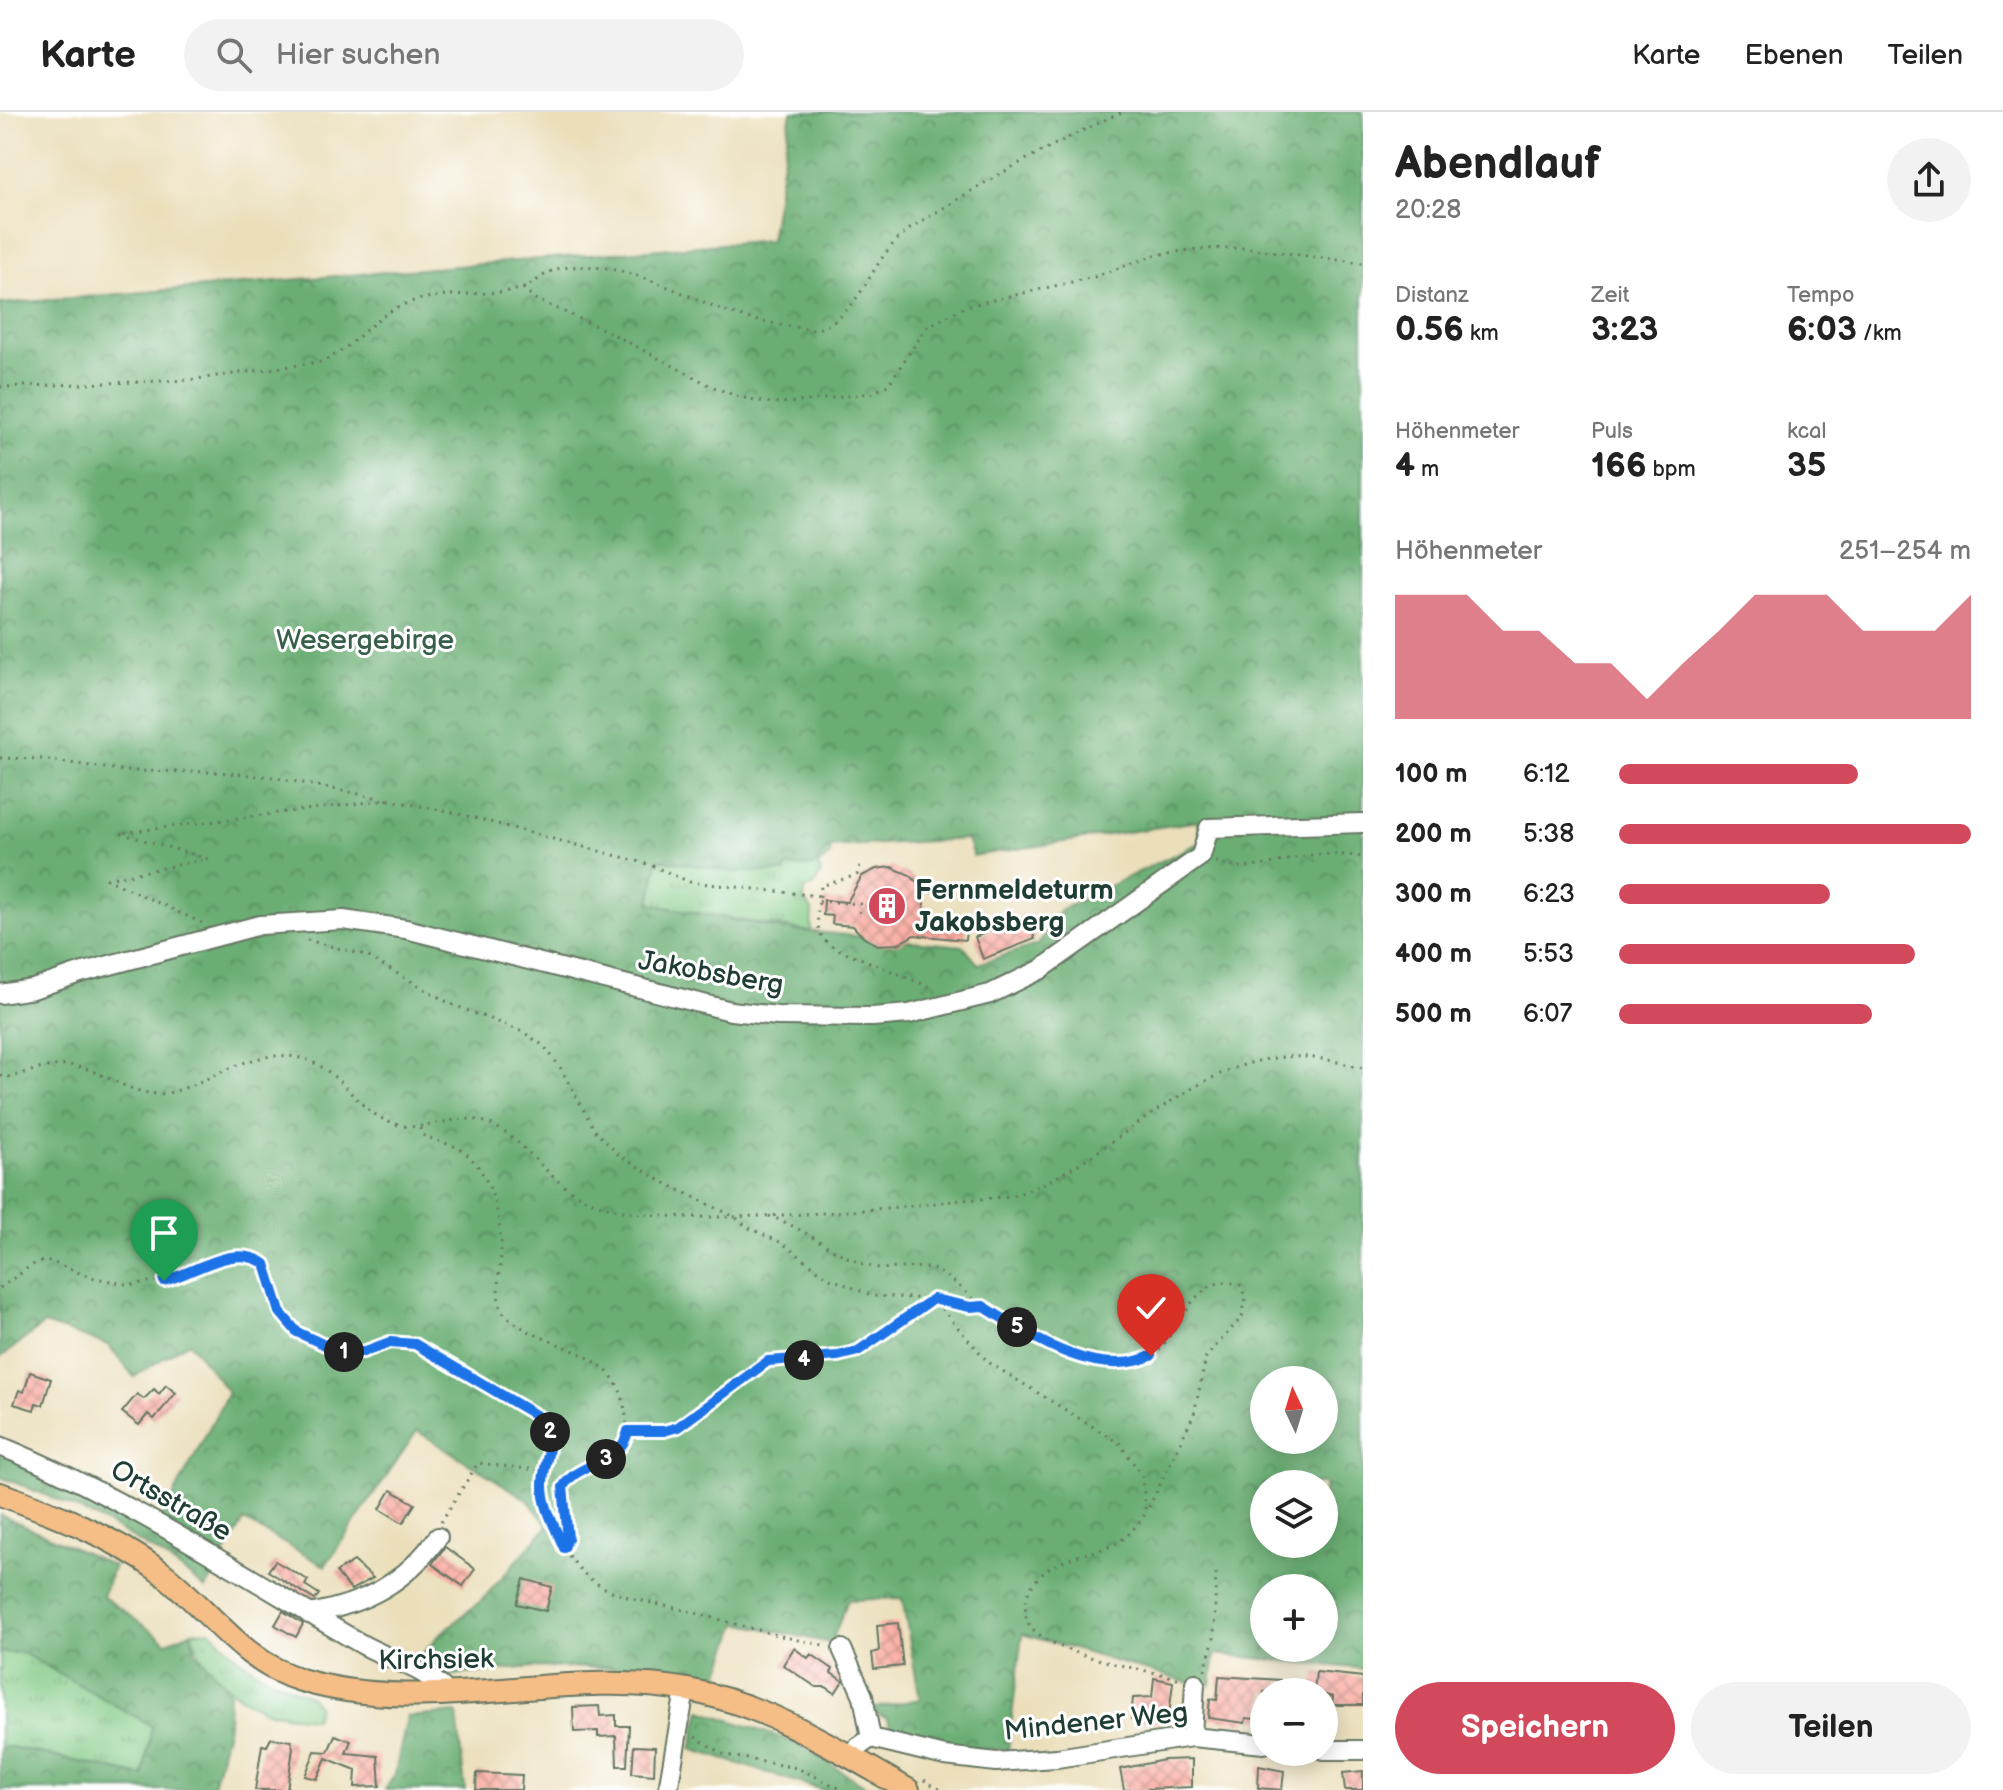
<!DOCTYPE html>
<html lang="de">
<meta charset="utf-8">
<style>
:root{--surface:#fff;--page:#f2f2f2;--text:#222;--muted:#767676;--line:#e0e0e0;--accent:#d1495b}
body{margin:0;font-family:"Balsamiq Sans",sans-serif;background:var(--page);color:var(--text);height:100vh;display:flex;flex-direction:column;font-size:30px;white-space:nowrap}
*{box-sizing:border-box;margin:0}
p{font-size:26px;color:var(--muted)}
.icon{flex:none;width:44px;height:44px;fill:none;stroke:currentColor;stroke-width:2;stroke-linecap:round;stroke-linejoin:round}
.map{position:relative;flex:1;overflow:hidden}
.drawer{display:flex;flex-direction:column;background:var(--surface);width:640px}
.drawer>*{flex:none}
.needle{width:52px;rotate:356deg}
.fabs{position:absolute;left:1250px;top:1254px;display:grid;gap:16px}
.fabs a{display:grid;place-items:center;width:88px;height:88px;border-radius:50%;background:var(--surface);box-shadow:0 4px 20px #0003;font-size:40px}
.pin{position:absolute;display:grid;place-items:center;width:68px;height:68px;color:#fff;margin:-82px -34px;border-radius:50% 50% 50% 0;rotate:-45deg;box-shadow:0 0 8px #0007}
.pin .icon{rotate:45deg}
.km{position:absolute;width:40px;height:40px;margin:-20px;border-radius:50%;background:#222;color:#fff;font-size:22px;line-height:40px;text-align:center}
.round{display:grid;place-items:center;flex:none;width:84px;height:84px;border-radius:42px;background:var(--page)}
.overview{display:flex;align-items:center;justify-content:space-between;height:136px;padding:0 32px}
h1{font-size:44px;font-weight:700;line-height:60px}
.metrics{display:grid;grid-template-columns:repeat(3,1fr);gap:12px;height:136px;padding:8px 32px}
.metrics div{display:grid;align-content:center}
.metrics b{font-size:34px;font-weight:700}
.metrics small{font-size:22px;font-weight:400}
.metrics p{font-size:22px}
.chart{height:224px;padding:16px 32px}
.chart p{display:flex;justify-content:space-between}
.chart svg{width:100%;height:144px;margin-top:8px;fill:var(--accent);opacity:.7}
.action{display:flex;gap:16px;margin-top:auto;padding:16px 32px}
.action a{flex:1;height:92px;border-radius:48px;background:var(--accent);color:#fff;font-size:32px;font-weight:700;line-height:92px;text-align:center}
.action a+a{background:var(--page);color:var(--text)}
ul{padding:0 32px;list-style:none;font-size:26px}
li{display:grid;grid-template-columns:128px 96px 1fr;align-items:center;height:60px}
li i{height:20px;border-radius:10px;background:var(--accent)}
header{display:flex;align-items:center;gap:48px;box-sizing:border-box;height:112px;padding:0 40px;background:var(--surface);border-bottom:2px solid var(--line)}
header strong{font-size:38px}
nav{display:flex;gap:44px;margin-inline-start:auto;font-size:28px}
.search{width:560px;height:72px;background:var(--page);display:flex;align-items:center;gap:20px;box-sizing:border-box;padding:0 28px;border-radius:44px;color:var(--muted);font-size:30px}
main{display:flex;flex:1;min-height:0}
.map>svg:first-child{display:block}
.grass{fill:url(#grass-tufts);stroke:#51845d;stroke-width:2}
.forest{fill:url(#forest-crowns);stroke:#447654;stroke-width:2;fill-rule:evenodd}
.building{fill:url(#building-cross-hatch)}
.lines{fill:none;stroke-linecap:round;stroke-linejoin:round}
.minor-casing{stroke:#667663;stroke-width:22}
.major-casing{stroke:#667663;stroke-width:26}
.path{stroke:#667663;stroke-width:3;stroke-dasharray:2 6;stroke-linecap:butt}
.minor{stroke:#fff;stroke-width:18}
.major{stroke:#f6be87;stroke-width:22}
.route-casing{stroke:#fff;stroke-width:16}
.route{stroke:#1a73e8;stroke-width:10}
.labels{text-anchor:middle;dominant-baseline:central;stroke-width:6;stroke-linejoin:round;paint-order:stroke}
.park-label{font-size:28px;fill:#386048;stroke:#fff}
.poi-label{font-size:28px;font-weight:bold;fill:#1f3d34;stroke:#fff;text-anchor:start}
.street-label{font-size:28px;fill:#1f3d34;stroke:#fff}
</style>
<header>
<strong>Karte</strong>
<div class="search"><svg class="icon" aria-label="search" viewBox="0 0 24 24"><circle cx="10" cy="10" r="6"/><path d="M15 15l6 6"/></svg>Hier suchen</div>
<nav><a>Karte</a><a>Ebenen</a><a>Teilen</a></nav>
</header>
<main>
<div class="map">
<svg width="1363" height="1678" viewBox="0 0 1363 1678">
<defs>
<pattern id="grass-tufts" width="24" height="20" patternUnits="userSpaceOnUse" patternTransform="scale(2)"><rect width="24" height="20" fill="#83ca86"/><path d="M3 7l-1-3M5 7V3M7 7l1-3M15 17l-1-3M17 17v-4M19 17l1-3" fill="none" stroke="#6ba56e"/></pattern>
<pattern id="forest-crowns" width="20" height="18" patternUnits="userSpaceOnUse" patternTransform="scale(2)"><rect width="20" height="18" fill="#6aae73"/><path d="M2 6a3 3 0 1 1 6 0M12 15a3 3 0 1 1 6 0" fill="none" stroke="#578f5f"/></pattern>
<pattern id="building-cross-hatch" width="8" height="8" patternUnits="userSpaceOnUse" patternTransform="scale(2)"><rect width="8" height="8" fill="#fbaca1"/><path d="M0 0l8 8M0 8l8-8" fill="none" stroke="#cb8d84"/></pattern>
</defs>
<rect width="100%" height="100%" fill="#fff"/>
<filter id="ink" filterUnits="userSpaceOnUse"><feTurbulence type="fractalNoise" baseFrequency=".0125" numOctaves="2"/><feDisplacementMap in="SourceGraphic" scale="16" xChannelSelector="R" yChannelSelector="G"/><feConvolveMatrix kernelMatrix="1 2 1 2 8 2 1 2 1" color-interpolation-filters="sRGB"/></filter>
<filter id="wash" filterUnits="userSpaceOnUse"><feTurbulence type="fractalNoise" baseFrequency=".006" numOctaves="4" result="noise"/><feDisplacementMap in="SourceGraphic" scale="32" xChannelSelector="R" yChannelSelector="G"/><feGaussianBlur stdDeviation="1.8" result="paint"/><feColorMatrix in="noise" values="0 0 0 0 0 0 0 0 0 0 0 0 0 0 0 0 0 1.4 0 .05"/><feComposite in="paint" operator="in"/></filter>
<g filter="url(#wash)">
<rect width="100%" height="100%" fill="#ebdfbb"/>
<!-- grass -->
<g class="grass">
<path d="M829 735 831 742 818 753 821 762 812 775 805 777 804 789 812 798 811 820 650 793 657 747 736 760H785V755L814 754Z"/>
<path d="M210 1518 238 1546 263 1563 310 1584 318 1594 314 1606C299 1604 279 1604 265 1598 232 1584 199 1554 191 1520Z"/>
<path d="M0 1540 23 1541 152 1614 143 1665 11 1635 0 1636Z"/>
</g>
<!-- forest -->
<g class="forest">
<path d="M791 0H1363V1557L1215 1542 1211 1573 1186 1570 1022 1522 1008 1638 943 1635 892 1623 888 1607 875 1601V1596L920 1587 902 1486 848 1488 831 1531 738 1511 717 1569 637 1556 532 1555 447 1564 413 1552 440 1522 482 1488 548 1414 528 1388 417 1319 325 1454 244 1409 223 1445 161 1408 228 1280 189 1230 134 1265 108 1233 44 1212 0 1246V192L770 128ZM1198 709 1201 730 1060 798 1039 832 978 852 963 834 783 817 650 792 658 747 736 760H785L786 755 814 754 829 735 967 727 973 744ZM1264 1268H1324V1328H1264ZM1264 1372H1324V1432H1264ZM1264 1476H1324V1536H1264Z"/>
<path d="M0 1339 91 1379 218 1454 206 1477C145 1426 75 1393 0 1365Z"/>
<path d="M0 1403 114 1454 102 1484 167 1530 191 1520 195 1540 229 1577 228 1613 212 1678H0V1636L11 1635 143 1664 152 1614 23 1541 0 1540Z"/>
<path d="M701 1598 796 1631 872 1678H823L691 1637Z"/>
<path d="M457 1601 465 1678H385L395 1662 407 1605Z"/>
</g>
<g id="blocks">
<!-- building -->
<g class="building">
<path d="M891 755 910 763 921 774 926 805 967 809 965 828 914 823 898 832 878 833 864 826 853 814 832 812 833 804 823 803 824 788 847 790 862 764 876 757Z"/>
<path d="M1026 805 1035 827 983 847 975 825Z"/>
<path d="M30 1260 51 1267 43 1293 36 1291 34 1298 14 1292 19 1278 24 1280Z"/>
<path d="M166 1273 176 1281 154 1307 148 1302 139 1313 122 1300 137 1282 144 1287 154 1277 159 1282Z"/>
<path d="M391 1378 415 1392 403 1411 380 1397Z"/>
<path d="M445 1435 475 1457 463 1474 432 1452Z"/>
<path d="M275 1449 308 1468 305 1473 319 1482 315 1488 268 1459Z"/>
<path d="M354 1449 373 1466 351 1478 336 1460Z"/>
<path d="M524 1467 552 1475 546 1499 517 1492Z"/>
<path d="M283 1499 303 1512 296 1525 275 1513Z"/>
<path d="M898 1511 903 1554 874 1557 872 1541 879 1539 877 1513Z"/>
<path d="M794 1536 808 1546 811 1542 833 1557 831 1561 843 1569 835 1581 826 1575H816L783 1553Z"/>
<path d="M1316 1560 1363 1565V1593H1332L1333 1585 1314 1580Z"/>
<path d="M1219 1564 1280 1568 1279 1580H1264V1608L1246 1606 1245 1611 1208 1606 1210 1587 1217 1588Z"/>
<path d="M1154 1566 1173 1570 1168 1611 1131 1607 1133 1586 1152 1585Z"/>
<path d="M599 1594 600 1604 616 1603V1614H629L627 1654H617L616 1624 598 1625V1619L574 1620 573 1595Z"/>
<path d="M335 1623 351 1629 346 1641 378 1644 380 1674 355 1675 356 1658 326 1646 317 1667 305 1664 315 1639 328 1640Z"/>
<path d="M271 1626 291 1629 293 1636 287 1678H255L262 1633 267 1634Z"/>
<path d="M634 1634 655 1635 654 1663 632 1661Z"/>
<path d="M1192 1647V1675L1124 1678 1120 1657 1164 1648Z"/>
<path d="M1259 1654 1284 1659 1282 1678 1258 1676Z"/>
<path d="M1363 1659V1678H1345L1343 1661Z"/>
<path d="M477 1661 522 1663 521 1678H476Z"/>
</g>
</g>
</g>
<g filter="url(#ink)">
<use href="#blocks" fill-opacity="0" stroke="#667663" stroke-width="2"/>
<g class="lines">
<!-- minor casing -->
<g class="minor-casing">
<g id="minor">
<path d="M0 882 33 877 80 861 260 813 343 808 406 817 731 899 778 904 872 905 909 902 990 882 1040 858 1201 744 1209 716 1363 711"/>
<path d="M0 1334C127 1386 241 1462 358 1530 388 1548 425 1555 448 1581"/>
<path d="M309 1502C365 1492 405 1471 438 1425"/>
<path d="M842 1537 863 1584 871 1626"/>
<path d="M1192 1625 1195 1571"/>
<path d="M1324 1638H1363"/>
<path d="M847 1643 871 1626 945 1644 996 1650 1057 1646 1192 1625 1264 1632"/>
<path d="M668 1678 685 1578"/>
</g>
</g>
<!-- major casing -->
<g class="major-casing">
<path id="major" d="M0 1382C54 1401 111 1424 158 1458 207 1494 241 1550 301 1568 426 1606 561 1555 688 1578 768 1593 839 1638 908 1678"/>
</g>
<!-- path -->
<g class="path">
<path d="M523 176 535 187 607 219 711 274 739 285 771 291 798 290 872 281 888 273 927 215 966 194 1094 165 1155 143 1197 137 1245 136 1363 151"/>
<path d="M0 275 189 268 320 250C354 238 372 204 405 192 441 178 482 185 520 177 534 174 545 158 562 156 623 147 676 181 731 201 757 211 787 213 814 218 857 209 869 153 899 126 915 111 936 101 955 89 1009 55 1063 27 1122 0"/>
<path d="M0 646 41 647 127 659 218 660 272 665 456 701 648 752 690 770 820 784"/>
<path d="M1216 750C1245 762 1275 750 1305 744 1324 741 1344 742 1363 745"/>
<path d="M860 754 857 763 821 774C819 796 810 822 833 835L935 877"/>
<path d="M819 789 860 792 859 804"/>
<path d="M202 811 107 767 208 747 120 721 392 687"/>
<path d="M307 828 365 843 451 892 523 920 544 934 560 955 596 1020 619 1043 661 1069 735 1105 747 1115 782 1131 829 1166 873 1184 933 1187 988 1250 1119 1331 1142 1363 1146 1401C1115 1445 1103 1432 1059 1451 1045 1457 1031 1470 1027 1485 1025 1495 1024 1507 1031 1515 1055 1544 1144 1557 1181 1567"/>
<path d="M0 963 10 965C30 960 54 950 75 954 108 960 136 989 172 980 216 968 254 933 304 947 344 959 358 1004 399 1013 428 1020 455 1000 485 1010 513 1020 536 1050 559 1070 601 1106 667 1105 720 1105 797 1104 877 1098 953 1089 976 1086 1004 1088 1026 1079 1118 1044 1199 938 1305 945 1324 946 1345 952 1363 956"/>
<path d="M420 1016 422 1023C434 1028 447 1031 458 1036 490 1054 503 1108 501 1142 500 1161 495 1179 501 1198 534 1238 609 1231 623 1288 626 1303 629 1316 625 1331 607 1350 576 1353 563 1375L568 1426 564 1436"/>
<path d="M769 1104C806 1116 836 1145 873 1155 894 1160 921 1150 939 1160 955 1168 968 1184 983 1194 1017 1218 1062 1244 1104 1251 1119 1253 1138 1252 1151 1244 1179 1226 1193 1156 1240 1173L1246 1186 1242 1205 1206 1245 1194 1302 1148 1397"/>
<path d="M0 1176 32 1153 47 1148 90 1165 131 1173 182 1164 235 1144 259 1147 269 1159 280 1200 297 1220 340 1240H363L390 1230 415 1232 541 1306C562 1327 538 1360 545 1387 552 1415 566 1447 589 1466 617 1488 658 1491 692 1500 737 1512 782 1526 828 1534"/>
<path d="M628 1319H664L678 1315 768 1249 838 1244 858 1239 933 1187 970 1195 983 1194"/>
<path d="M441 1410 478 1351 544 1359"/>
<path d="M1205 1558 1214 1526 1216 1459"/>
<path d="M695 1625 725 1643 797 1656 843 1678"/>
<path d="M924 1668 941 1678"/>
</g>
<!-- minor -->
<use href="#minor" class="minor"/>
<!-- major -->
<use href="#major" class="major"/>
</g>
</g>
<g class="lines" filter="url(#ink)">
<!-- route casing -->
<g class="route-casing">
<path id="route" d="M164 1169C195 1161 235 1130 265 1152L280 1200 297 1220 340 1240H363L390 1230 415 1232 541 1306C560 1325 542 1351 543 1374 543 1395 556 1417 564 1436L568 1426 563 1375C579 1348 621 1354 628 1319H664L678 1315 768 1249 838 1244 858 1239 933 1187 970 1195 983 1194C1029 1223 1095 1269 1151 1244"/>
</g>
<!-- route -->
<use href="#route" class="route"/>
</g>
<!-- icons -->
<defs>
<g id="building-disc" transform="scale(2)"><circle r="9.5" fill="#d1495b" stroke="#fff"/><path d="M-4-6H4V6H1V3H-1V6H-4ZM-2.5-4.3h1.7v1.8h-1.7ZM.8-4.3h1.7v1.8H.8ZM-2.5-1h1.7V.8h-1.7ZM.8-1h1.7V.8H.8Z" fill="#fff"/></g>
</defs>
<g fill-rule="evenodd">
<use href="#building-disc" x="887" y="794"/>
</g>
<g class="labels">
<!-- park labels -->
<g class="park-label">
<text x="365" y="528">Wesergebirge</text>
</g>
<!-- poi labels -->
<g class="poi-label">
<text x="915" y="778">Fernmeldeturm<tspan x="915" dy="32">Jakobsberg</tspan></text>
</g>
<!-- street labels -->
<g class="street-label">
<text transform="translate(711 861) rotate(10)">Jakobsberg</text>
<text transform="translate(171 1389) rotate(30)">Ortsstraße</text>
<text transform="translate(436 1548) rotate(-1)">Kirchsiek</text>
<text transform="translate(1096 1610) rotate(-6)">Mindener Weg</text>
</g>
</g>
</svg>
<div class="fabs">
<a><svg class="needle" viewBox="-14 -14 28 28"><path d="M0-13l5 13h-10z" fill="#e53935"/><path d="M0 13l5-13h-10z" fill="#767676"/></svg></a>
<a><svg class="icon" aria-label="layers" viewBox="0 0 24 24"><path d="M12 4l9 5-9 5-9-5zM3 14l9 5 9-5"/></svg></a>
<a>+</a>
<a>−</a>
</div>
<div class="pin" style="left:164px;top:1169px;background:#1e9e55"><svg class="icon" aria-label="arrive" viewBox="0 0 24 24"><path d="M6 21V4h12l-3 4 3 4H6"/></svg></div>
<div class="pin" style="left:1151px;top:1244px;background:#d93025"><svg class="icon" aria-label="check" viewBox="0 0 24 24"><path d="M5 12l5 5 9-10"/></svg></div>
<b class="km" style="left:344px;top:1240px">1</b>
<b class="km" style="left:550px;top:1320px">2</b>
<b class="km" style="left:606px;top:1347px">3</b>
<b class="km" style="left:804px;top:1248px">4</b>
<b class="km" style="left:1017px;top:1215px">5</b>
</div>
<section class="drawer">
<div class="overview"><div><h1>Abendlauf</h1><p>20:28</p></div><a class="round"><svg class="icon" aria-label="share" viewBox="0 0 24 24"><path d="M12 15V3M7 8l5-5 5 5M5 13v7h14v-7"/></svg></a></div>
<div class="metrics">
<div><p>Distanz</p><b>0.56<small> km</small></b></div>
<div><p>Zeit</p><b>3:23</b></div>
<div><p>Tempo</p><b>6:03<small> /km</small></b></div>
</div>
<div class="metrics">
<div><p>Höhenmeter</p><b>4<small> m</small></b></div>
<div><p>Puls</p><b>166<small> bpm</small></b></div>
<div><p>kcal</p><b>35</b></div>
</div>
<div class="chart"><p><span>Höhenmeter</span>251–254 m</p>
<svg viewBox="0 0 160 44" preserveAspectRatio="none"><path d="M0 44V6L10 6L20 6L30 17L40 17L50 27L60 27L70 38L80 27L90 17L100 6L110 6L120 6L130 17L140 17L150 17L160 6V44z"/></svg>
</div>
<ul>
<li><b>100 m</b>6:12<i style="width:68%"></i></li>
<li><b>200 m</b>5:38<i style="width:100%"></i></li>
<li><b>300 m</b>6:23<i style="width:60%"></i></li>
<li><b>400 m</b>5:53<i style="width:84%"></i></li>
<li><b>500 m</b>6:07<i style="width:72%"></i></li>
</ul>
<div class="action"><a>Speichern</a><a>Teilen</a></div>
</section>
</main>
